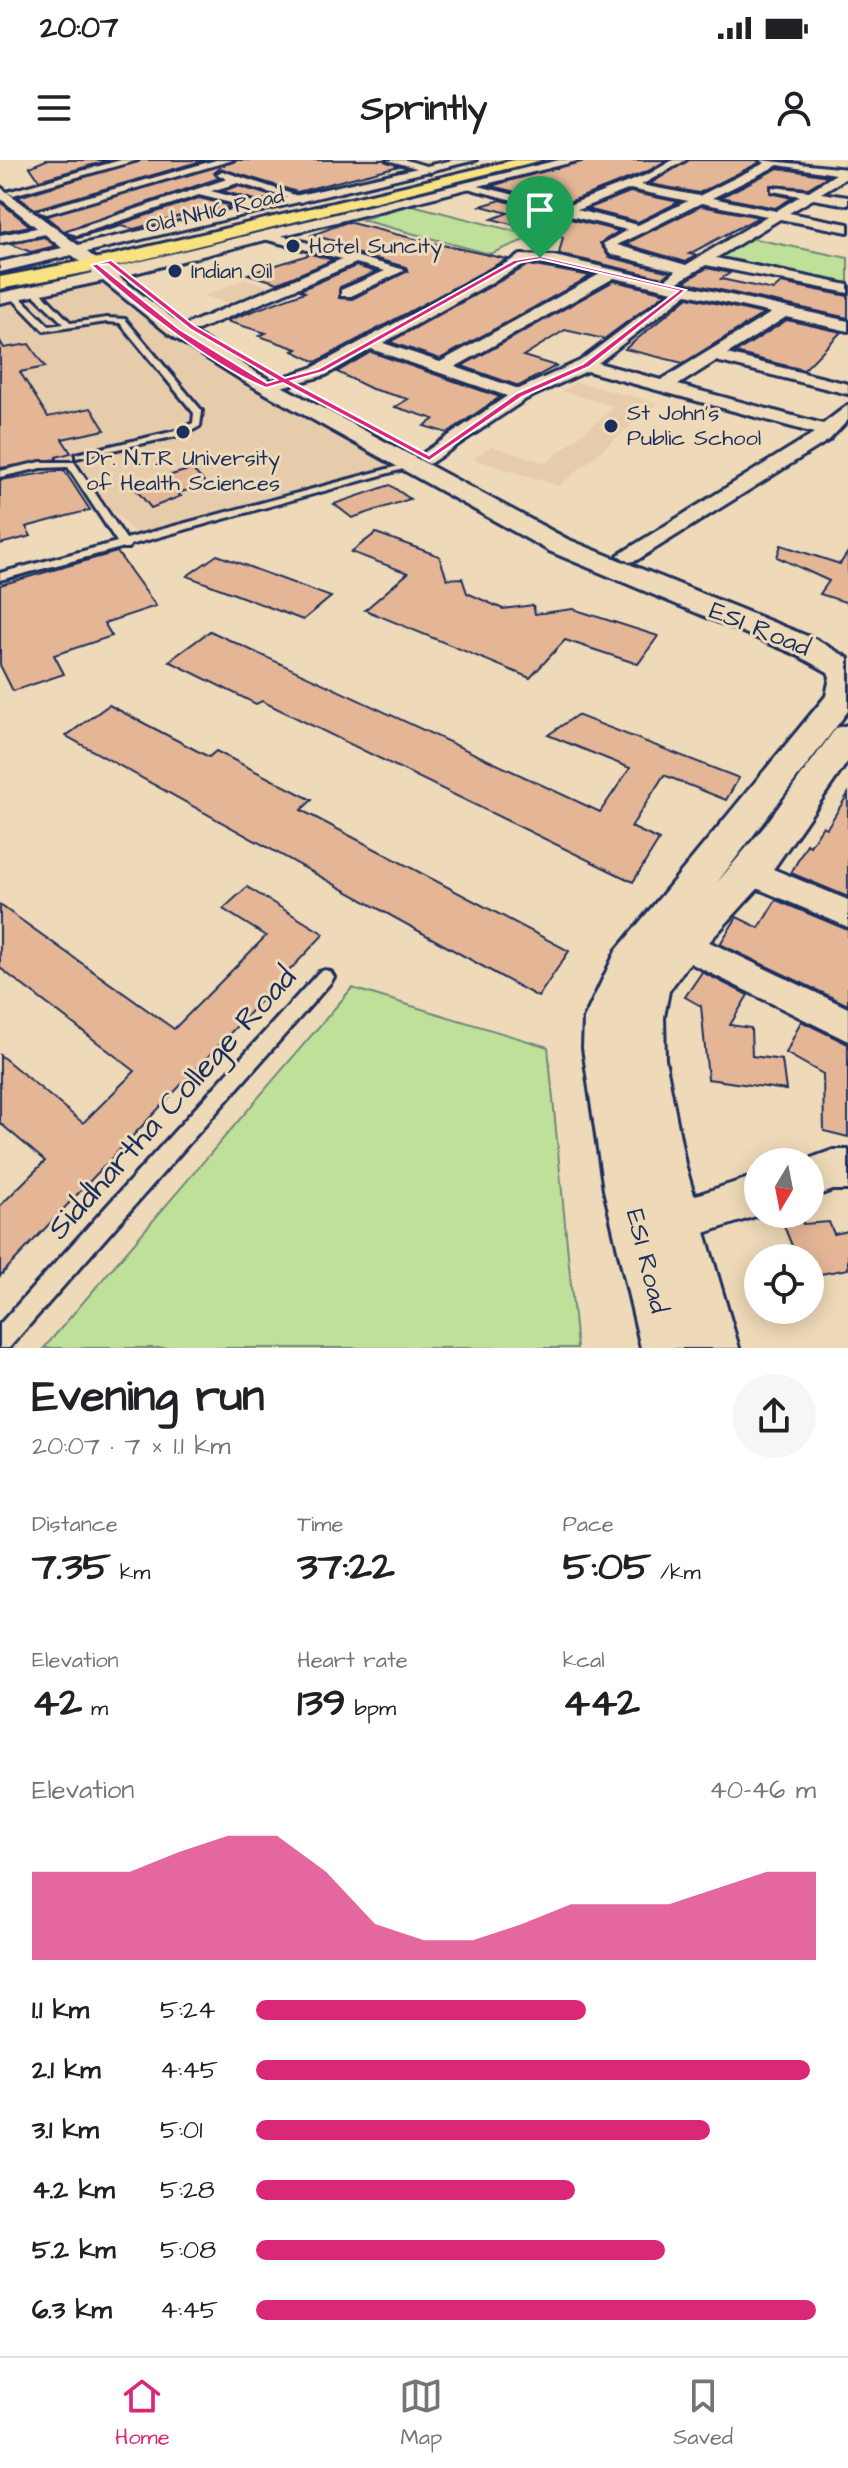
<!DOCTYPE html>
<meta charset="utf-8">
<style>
:root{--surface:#fff;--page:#f6f6f6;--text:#202124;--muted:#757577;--line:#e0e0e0;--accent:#db2777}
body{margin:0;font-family:"Architects Daughter",sans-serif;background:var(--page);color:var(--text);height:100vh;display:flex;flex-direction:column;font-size:30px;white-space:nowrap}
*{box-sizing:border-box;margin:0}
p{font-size:26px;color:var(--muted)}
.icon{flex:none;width:44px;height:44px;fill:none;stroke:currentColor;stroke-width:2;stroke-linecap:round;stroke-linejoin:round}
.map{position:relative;height:1188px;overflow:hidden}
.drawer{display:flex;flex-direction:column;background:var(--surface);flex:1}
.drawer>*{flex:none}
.needle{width:52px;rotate:190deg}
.fabs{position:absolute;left:744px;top:988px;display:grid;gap:16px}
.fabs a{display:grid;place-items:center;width:80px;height:80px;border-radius:50%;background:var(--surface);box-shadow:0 4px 20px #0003;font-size:40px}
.pin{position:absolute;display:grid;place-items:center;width:68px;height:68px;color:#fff;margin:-82px -34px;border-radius:50% 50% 50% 0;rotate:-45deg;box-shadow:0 0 8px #0007}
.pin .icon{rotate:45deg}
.round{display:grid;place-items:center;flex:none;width:84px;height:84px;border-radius:42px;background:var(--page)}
.headline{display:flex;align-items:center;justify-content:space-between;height:136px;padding:0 32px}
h1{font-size:44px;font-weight:700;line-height:60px}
.metrics{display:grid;grid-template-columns:repeat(3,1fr);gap:12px;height:136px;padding:8px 32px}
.metrics div{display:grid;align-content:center}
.metrics b{font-size:40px;font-weight:700}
.metrics small{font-size:22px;font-weight:400}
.metrics p{font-size:22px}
.chart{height:224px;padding:16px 32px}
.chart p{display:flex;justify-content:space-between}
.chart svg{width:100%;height:144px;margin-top:8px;fill:var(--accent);opacity:.7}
ul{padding:0 32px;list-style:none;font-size:26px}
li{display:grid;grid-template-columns:128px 96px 1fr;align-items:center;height:60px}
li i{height:20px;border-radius:10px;background:var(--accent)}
.status{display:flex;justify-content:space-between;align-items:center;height:56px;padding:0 40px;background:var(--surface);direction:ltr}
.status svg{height:22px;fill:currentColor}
header{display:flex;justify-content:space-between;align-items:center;height:104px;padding:0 32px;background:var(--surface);font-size:36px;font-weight:700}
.menu{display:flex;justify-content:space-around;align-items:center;height:112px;border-top:2px solid var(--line);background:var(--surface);font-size:22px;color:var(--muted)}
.menu a{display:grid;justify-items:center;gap:4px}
.menu .on{color:var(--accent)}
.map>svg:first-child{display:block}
.built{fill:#e7ccac}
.green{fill:#bfe099;stroke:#6d887c;stroke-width:2}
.building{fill:#e5b696;stroke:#1b2f5e;stroke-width:2}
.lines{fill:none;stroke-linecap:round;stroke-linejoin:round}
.service-casing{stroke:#1b2f5e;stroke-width:6}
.minor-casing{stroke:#1b2f5e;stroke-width:6}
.tertiary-casing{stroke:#1b2f5e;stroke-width:6}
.primary-casing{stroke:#1b2f5e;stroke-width:6}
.service{fill:#eedab8;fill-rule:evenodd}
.minor{fill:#eedab8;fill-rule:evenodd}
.tertiary{fill:#eedab8;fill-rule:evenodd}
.primary{fill:#f8e281;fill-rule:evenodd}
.route{fill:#db2777;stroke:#fff;stroke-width:2;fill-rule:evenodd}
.poi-dot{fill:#1b2f5e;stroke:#eedab8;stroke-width:3}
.labels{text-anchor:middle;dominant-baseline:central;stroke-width:6;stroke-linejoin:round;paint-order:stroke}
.far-street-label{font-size:22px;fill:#1b2f5e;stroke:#eedab8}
.far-poi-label{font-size:22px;fill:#1b2f5e;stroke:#eedab8;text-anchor:start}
.street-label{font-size:26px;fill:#1b2f5e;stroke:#eedab8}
.near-street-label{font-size:32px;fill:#1b2f5e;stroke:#eedab8}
</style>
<div class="status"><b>20:07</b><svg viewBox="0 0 49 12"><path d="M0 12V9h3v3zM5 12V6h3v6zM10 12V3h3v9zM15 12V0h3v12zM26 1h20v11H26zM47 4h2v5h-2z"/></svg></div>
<header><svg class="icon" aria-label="menu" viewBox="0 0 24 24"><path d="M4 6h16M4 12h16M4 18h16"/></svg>Sprintly<svg class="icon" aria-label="person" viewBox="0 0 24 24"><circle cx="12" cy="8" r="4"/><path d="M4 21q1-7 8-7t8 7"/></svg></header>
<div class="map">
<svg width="848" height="1188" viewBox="0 0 848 1188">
<rect width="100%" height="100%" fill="#eedab8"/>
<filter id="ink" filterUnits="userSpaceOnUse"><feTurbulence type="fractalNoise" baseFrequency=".0125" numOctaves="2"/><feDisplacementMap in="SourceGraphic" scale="16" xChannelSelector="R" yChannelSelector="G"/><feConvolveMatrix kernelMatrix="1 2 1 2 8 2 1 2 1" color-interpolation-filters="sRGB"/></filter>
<g filter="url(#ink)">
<!-- built -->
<g class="built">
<path d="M246 119 273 127 231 144 203 136Z"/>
<path d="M109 121 208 185 424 303 137 375 96 335 0 327V142Z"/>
<path d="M576 222 658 243 559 326 473 299 491 286 546 303 615 247 562 231Z"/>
</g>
<!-- green -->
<g class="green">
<path d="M408 44 534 76 490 94 362 60Z"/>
<path d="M750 78 848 98V126L718 98Z"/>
<path d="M352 828 548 887 577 1188H44Z"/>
</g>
<!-- building -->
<g class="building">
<path d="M46 0H110L39 20 30 7Z"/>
<path d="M141 0H205L35 49 18 37Z"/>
<path d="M236 0H384L399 6 297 32 220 8 214 13 219 18 64 71 45 56Z"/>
<path d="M584 0H667L648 11 564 44 491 26Z"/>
<path d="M689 0H757L759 3 699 33 650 24Z"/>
<path d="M778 8 828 16 808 28 770 25V33L792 38 775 48 721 37Z"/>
<path d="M238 26 275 37 259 41 222 31Z"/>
<path d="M630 32 679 42 638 62 587 49Z"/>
<path d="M199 38 232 46 209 52 201 50 134 69 121 66 75 79 72 77 78 78Z"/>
<path d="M501 40 543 52 521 60 519 66 492 59 508 53 481 46Z"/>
<path d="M0 42 30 66 0 72Z"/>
<path d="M701 46 759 57 689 94 696 95 686 102 625 84Z"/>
<path d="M566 58 619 71 600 83 609 97 670 112 663 118 559 94 563 77 532 69Z"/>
<path d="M347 62 419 80 507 99 316 202 293 191 297 189 259 176 266 173 226 161 305 132 300 130 356 106 376 112 340 127 339 138 352 139 408 111 406 107 334 87 345 84 312 75Z"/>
<path d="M44 77 55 86 31 92 10 84Z"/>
<path d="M311 94 333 100 278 123 248 114Z"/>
<path d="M529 105 591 116 440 199 390 182Z"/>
<path d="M707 108 730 113 721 119 773 130 781 123 848 136V158L684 122Z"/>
<path d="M614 121 666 133 604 179 565 170 523 196 556 206 519 226 462 206Z"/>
<path d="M688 137 763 154 683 203 625 189Z"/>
<path d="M787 160 841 172 804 210 735 193Z"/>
<path d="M0 181 4 188 29 184 45 207 20 212 48 257 91 248 105 270 62 279 71 293 56 297 57 299 0 308Z"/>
<path d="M371 192 500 237 447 273 424 266 434 259 395 247 408 239 372 229 337 212Z"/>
<path d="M192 309 207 325 177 333 181 336 151 348 133 326Z"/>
<path d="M64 310 90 350 26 367 31 376 0 384V320Z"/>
<path d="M390 325 410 339 352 358 334 344Z"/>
<path d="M376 373 439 396 447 419 462 418 467 433 503 449 533 445 535 454 573 449 658 476 638 504 565 480 530 518 365 450 408 413 351 392Z"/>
<path d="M781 385 840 404 848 392V443L820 434 829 421 777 397Z"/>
<path d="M117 392 156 446 104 463 112 476 54 495 64 514 13 531 0 505V425Z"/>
<path d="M217 395 331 437 303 460 187 416Z"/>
<path d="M210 471 600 652 630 608 548 575 577 555 739 618 726 640 664 615 631 667 659 680 633 722 262 541 256 544 169 501Z"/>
<path d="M109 545 209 597 216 591 312 640 301 650 569 791 538 837 66 576Z"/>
<path d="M848 634V737L791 713 807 684 810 686 823 666 827 668Z"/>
<path d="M247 727 324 774 0 1116V1046L45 1001 0 963V895L83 963 135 911 0 808V745L174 869 266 776 223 749Z"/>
<path d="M776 740 848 770V845L720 784 737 757 759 768Z"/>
<path d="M702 812 748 835 730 865 751 868 752 896 782 900 786 930 708 919 701 846 685 837Z"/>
<path d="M801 861 848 884V977L824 971 823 914 786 893Z"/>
<path d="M779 1054H802L803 1064 829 1062 834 1074 848 1071V1109L810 1116V1098H797Z"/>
</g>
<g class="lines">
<!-- service casing -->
<g class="service-casing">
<g id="service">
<path d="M32 129H38L71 163 107 158 125 159 202 251 200 266 186 274 76 298V294L180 270 193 263 194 253 120 163 107 162 44 171 9 135 16 133 49 166 64 164 32 133Z"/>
<path d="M41 302H74L126 379 406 304 414 306 130 385 129 388H121L0 420V413L117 382 68 307 41 308 0 317V311Z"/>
<path d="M325 810 331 812 334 817 331 822 9 1188H0V1164L319 812Z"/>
</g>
</g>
<!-- minor casing -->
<g class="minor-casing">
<g id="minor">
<path d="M121 0H138L13 35 7 32Z"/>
<path d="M216 0H233L47 54 37 51Z"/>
<path d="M387 0H406L436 9 431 12Z"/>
<path d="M673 0H686L641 25 699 36 765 3 760 0 848 9V17L821 33 848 37V45L813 39 789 53 848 64V72L780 59 716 98 848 125V133L706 105 676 123 848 161V171L786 157 727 194 848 224V234L716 201 678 225 823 264 848 245V260L829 280 637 400 629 402 618 395 814 273 587 211 526 239 429 304 419 298 422 294 507 236 371 189 326 215 266 231 257 226 314 207 521 95 554 96 664 121 676 111 610 94 603 84 627 70 566 55 522 69V63L553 51 460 26 466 23 564 47 649 14ZM778 5 836 14 809 31 772 27V31L800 36 776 51 712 38ZM630 29 688 41 638 65 577 50ZM701 43 767 56 686 105 617 85ZM528 102 600 114 440 202 383 183ZM614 118 673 131 580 201 519 229 455 207ZM687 134 771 153 661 220 598 203Z"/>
<path d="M222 11 307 39 301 42 238 23 211 31 263 45V51L199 35 77 75 67 72 227 19 217 14Z"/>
<path d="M52 65 58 69 56 72 0 83V75Z"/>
<path d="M269 72 405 110 351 136H341V130L385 111 356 103 198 170H188V164L342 99 264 79 263 76Z"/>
<path d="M751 700 848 740V767L740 721 735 712 740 703Z"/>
<path d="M680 768 848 848V881L668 792 663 782 668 772Z"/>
<path d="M833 990H848V1030H833L810 1038V1002H800Z"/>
<path d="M758 1015V1054H762L674 1083 659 1077 653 1062 659 1047Z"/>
</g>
</g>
<!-- tertiary casing -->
<g class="tertiary-casing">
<path id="tertiary" d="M453 0H476L87 92 109 109 559 0H581L119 117 183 166 259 214 567 379 817 480 848 498V551L716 724 764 667 836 568 848 565V601L765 721 686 807 669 831 664 857 665 899 685 1004 739 1188H641L604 1030 583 888 584 859 616 791 826 536 830 517 828 512 795 494 549 391 245 222 169 174 103 121 0 143V133L93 113 72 95 0 112V102L62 88 0 38V27L78 85Z"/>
</g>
<!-- primary casing -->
<g class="primary-casing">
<path id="primary" d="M514 0H542L109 108 0 129V117L109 96Z"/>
</g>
<!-- service -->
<use href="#service" class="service"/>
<!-- minor -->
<use href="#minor" class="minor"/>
<!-- tertiary -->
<use href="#tertiary" class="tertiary"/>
<!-- primary -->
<use href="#primary" class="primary"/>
</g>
</g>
<!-- route -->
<path class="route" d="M540 96 686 130 589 207 522 237 429 301 283 223 266 228C214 207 133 144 91 105L111 100 195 166 285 218 318 209 514 100ZM540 99 678 131 583 204 517 233 429 295 291 221 323 212 518 103ZM108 104 190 169 277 220 267 223 179 169 99 105Z"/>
<!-- markers -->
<g class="poi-dot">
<circle cx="293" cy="86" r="8"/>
<circle cx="175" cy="111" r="8"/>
<circle cx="611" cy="266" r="8"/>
<circle cx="183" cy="272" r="8"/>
</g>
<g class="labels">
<!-- far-street labels -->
<g class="far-street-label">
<text transform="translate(215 51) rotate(-13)">Old NH16 Road</text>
</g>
<!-- far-poi labels -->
<g class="far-poi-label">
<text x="309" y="86">Hotel Suncity</text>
<text x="191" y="111">Indian Oil</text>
<text x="627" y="253">St John's<tspan x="627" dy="25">Public School</tspan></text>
<text x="183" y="298" text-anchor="middle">Dr. N.T.R University<tspan x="183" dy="25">of Health Sciences</tspan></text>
</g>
<!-- street labels -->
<g class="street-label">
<text transform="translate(760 469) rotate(22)">ESI Road</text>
<text transform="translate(647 1101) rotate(76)">ESI Road</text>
</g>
<!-- near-street labels -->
<g class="near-street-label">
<text transform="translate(172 943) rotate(-48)">Siddhartha College Road</text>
</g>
</g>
</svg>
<div class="fabs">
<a><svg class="needle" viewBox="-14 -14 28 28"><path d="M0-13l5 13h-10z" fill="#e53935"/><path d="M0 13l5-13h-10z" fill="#757577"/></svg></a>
<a><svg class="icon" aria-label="locate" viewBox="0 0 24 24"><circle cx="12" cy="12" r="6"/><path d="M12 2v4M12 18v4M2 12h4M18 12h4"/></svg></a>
</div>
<div class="pin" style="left:540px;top:98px;background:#1e9e55"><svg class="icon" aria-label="arrive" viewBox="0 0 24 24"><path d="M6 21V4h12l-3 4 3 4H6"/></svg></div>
</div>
<section class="drawer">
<div class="headline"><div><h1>Evening run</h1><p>20:07 · 7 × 1.1 km</p></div><a class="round"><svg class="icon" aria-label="share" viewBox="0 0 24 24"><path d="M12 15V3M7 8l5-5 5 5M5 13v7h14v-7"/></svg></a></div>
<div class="metrics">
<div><p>Distance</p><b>7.35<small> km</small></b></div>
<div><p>Time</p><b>37:22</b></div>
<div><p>Pace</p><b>5:05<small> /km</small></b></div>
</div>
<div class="metrics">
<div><p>Elevation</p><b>42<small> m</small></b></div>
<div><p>Heart rate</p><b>139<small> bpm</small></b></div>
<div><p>kcal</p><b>442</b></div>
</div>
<div class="chart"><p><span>Elevation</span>40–46 m</p>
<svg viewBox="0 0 160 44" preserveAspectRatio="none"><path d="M0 44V17L10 17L20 17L30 11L40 6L50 6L60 17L70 33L80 38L90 38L100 33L110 27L120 27L130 27L140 22L150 17L160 17V44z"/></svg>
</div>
<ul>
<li><b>1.1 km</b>5:24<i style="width:59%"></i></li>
<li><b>2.1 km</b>4:45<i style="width:99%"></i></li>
<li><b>3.1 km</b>5:01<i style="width:81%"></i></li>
<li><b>4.2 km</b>5:28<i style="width:57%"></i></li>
<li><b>5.2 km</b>5:08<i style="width:73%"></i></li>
<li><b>6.3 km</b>4:45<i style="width:100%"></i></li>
</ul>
</section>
<nav class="menu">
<a class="on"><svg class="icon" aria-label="home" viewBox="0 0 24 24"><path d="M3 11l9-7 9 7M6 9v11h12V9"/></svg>Home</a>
<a><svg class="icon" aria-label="map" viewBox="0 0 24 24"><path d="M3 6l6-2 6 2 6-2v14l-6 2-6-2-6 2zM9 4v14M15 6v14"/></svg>Map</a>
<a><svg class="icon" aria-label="saved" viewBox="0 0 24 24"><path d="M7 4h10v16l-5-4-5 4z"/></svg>Saved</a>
</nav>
